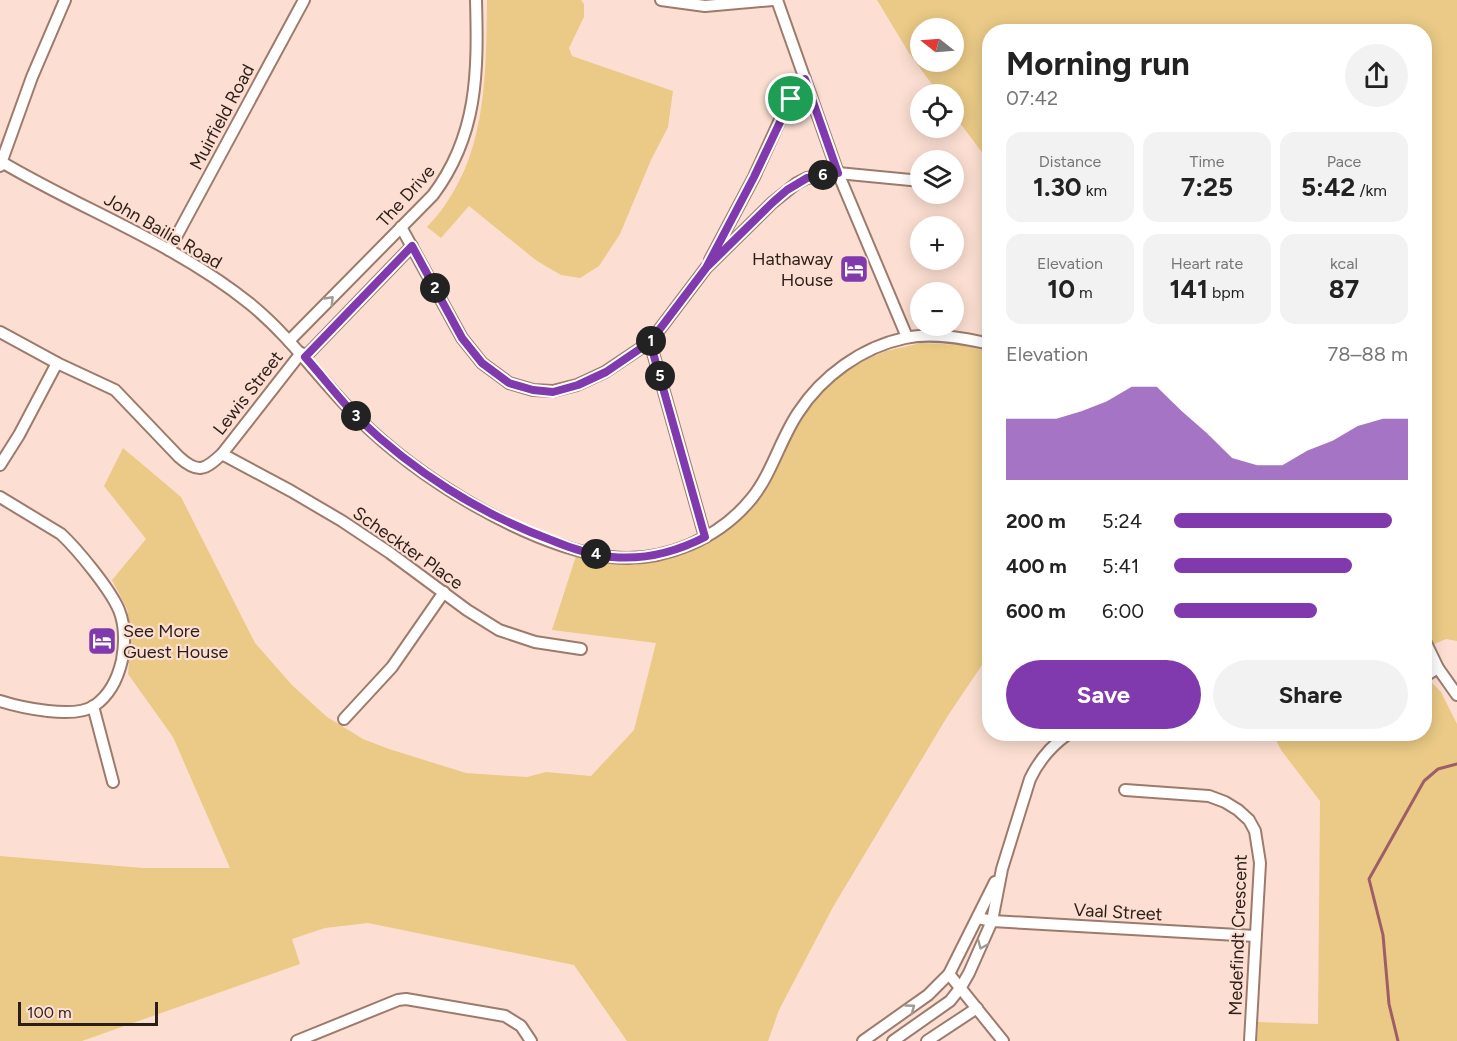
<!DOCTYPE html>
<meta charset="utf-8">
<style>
:root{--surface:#fff;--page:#f2f2f2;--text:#222;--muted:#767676;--accent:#813aad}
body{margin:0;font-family:Figtree,sans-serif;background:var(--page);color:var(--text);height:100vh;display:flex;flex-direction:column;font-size:22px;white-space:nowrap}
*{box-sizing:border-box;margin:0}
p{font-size:20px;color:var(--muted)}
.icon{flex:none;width:33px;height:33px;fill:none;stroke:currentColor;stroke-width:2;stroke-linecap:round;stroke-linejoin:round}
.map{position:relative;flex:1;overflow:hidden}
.drawer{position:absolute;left:982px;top:24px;width:450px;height:717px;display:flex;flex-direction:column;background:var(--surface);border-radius:24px;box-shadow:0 3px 15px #0003}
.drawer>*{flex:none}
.needle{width:39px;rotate:287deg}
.controls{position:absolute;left:910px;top:18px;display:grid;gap:12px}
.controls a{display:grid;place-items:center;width:54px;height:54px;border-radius:50%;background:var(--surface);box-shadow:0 3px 15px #0003;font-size:30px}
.scale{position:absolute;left:18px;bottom:15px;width:140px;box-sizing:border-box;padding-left:6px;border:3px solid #2b1e18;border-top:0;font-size:16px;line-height:21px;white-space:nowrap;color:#2b1e18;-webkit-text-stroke:4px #fcdfd2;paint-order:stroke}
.pin{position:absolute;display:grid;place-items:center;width:51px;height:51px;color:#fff;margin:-26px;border:3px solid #fff;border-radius:50%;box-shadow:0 2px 6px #0007}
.km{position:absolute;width:30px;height:30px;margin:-15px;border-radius:50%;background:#222;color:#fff;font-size:16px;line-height:30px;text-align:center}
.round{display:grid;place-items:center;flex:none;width:63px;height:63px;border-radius:32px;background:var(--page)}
.head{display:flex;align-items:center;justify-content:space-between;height:102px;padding:0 24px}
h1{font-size:33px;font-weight:700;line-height:45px}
.stats{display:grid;grid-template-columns:repeat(3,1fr);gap:9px;height:102px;padding:6px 24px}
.stats div{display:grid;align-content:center;border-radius:15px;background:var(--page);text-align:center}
.stats b{font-size:26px;font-weight:700}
.stats small{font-size:16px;font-weight:400}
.stats p{font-size:16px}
.chart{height:168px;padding:12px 24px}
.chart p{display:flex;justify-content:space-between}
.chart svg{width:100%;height:108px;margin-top:6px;fill:var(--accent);opacity:.7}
.cta{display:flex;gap:12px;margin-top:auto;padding:12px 24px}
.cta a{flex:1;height:69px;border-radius:36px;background:var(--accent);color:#fff;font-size:24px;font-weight:700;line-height:69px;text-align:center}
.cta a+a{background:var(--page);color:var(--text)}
ul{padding:0 24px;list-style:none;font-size:20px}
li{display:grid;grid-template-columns:96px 72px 1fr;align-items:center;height:45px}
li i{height:15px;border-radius:8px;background:var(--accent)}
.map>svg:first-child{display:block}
.green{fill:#eaca86;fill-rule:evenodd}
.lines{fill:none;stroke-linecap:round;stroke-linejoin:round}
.stream{stroke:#9e5e67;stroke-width:3}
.minor-casing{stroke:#9c7b6c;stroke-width:14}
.minor{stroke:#fff;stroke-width:10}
.oneway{stroke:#a09a97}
.route-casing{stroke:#fff;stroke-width:12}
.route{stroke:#813aad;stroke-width:8}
.labels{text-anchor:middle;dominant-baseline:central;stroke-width:4.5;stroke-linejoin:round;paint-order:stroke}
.street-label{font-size:18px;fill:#2b1e18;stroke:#fcdfd2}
.poi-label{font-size:18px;fill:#2b1e18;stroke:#fcdfd2;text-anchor:end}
</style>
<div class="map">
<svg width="1457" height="1041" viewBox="0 0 1457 1041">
<rect width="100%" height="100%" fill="#fcdfd2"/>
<!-- green -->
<g class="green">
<path d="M487 0H581L584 4V17L569 48 572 56 673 91 668 127 651 160 620 234 599 266 580 278 561 275 537 261 469 206 441 238 427 227C433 220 440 213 445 205 487 146 486 70 487 0Z"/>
<path d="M877 0H1457V641L1446 639 1425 648V32H990V163L954 115V94H939L909 53ZM921 28H954V62H921Z"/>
<path d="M921 343 961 345 990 352V653L947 717 833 907 779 1010 768 1041H627L574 965 368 923 325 928 292 939 300 964 82 1041H0V856L143 868H230L173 737 128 674 131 634 127 609 112 580 146 539 104 486 123 448 181 497 255 643 292 685 327 717 363 739 389 749 466 773 527 777 546 772 591 776 634 730 656 643 552 630 576 556 636 565 705 545 727 531 754 507 782 456 801 418 829 383 856 364 886 351Z"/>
<path d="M1425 676 1441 692 1457 724V1041H1257L1258 1022 1318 1024 1320 801 1281 750 1275 738 1261 734H1425Z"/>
</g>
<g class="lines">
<!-- stream -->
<path class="stream" d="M1398 1041 1389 1004 1383 935 1369 879 1424 781 1438 769 1457 764"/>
<!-- minor casing -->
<g class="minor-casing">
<g id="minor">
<path d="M661 0 705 6 773 0"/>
<path d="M777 0 838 173 907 337"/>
<path d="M0 161C82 210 173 242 249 303 290 336 320 380 358 418 415 476 528 547 611 557 663 563 719 539 752 498 772 473 780 440 798 413 822 376 862 347 905 338 932 332 964 338 990 344"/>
<path d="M0 166 32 77 65 0"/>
<path d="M401 227 462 338 482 363 509 383 533 390 553 391 577 385 605 372 650 342 706 268 772 203 797 183 807 178 838 173 921 181"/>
<path d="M169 250 304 0"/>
<path d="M710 260 754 177 780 120 805 79"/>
<path d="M0 332 57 363 115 390 179 457C198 474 205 470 222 454L301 353"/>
<path d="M289 341 433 195C478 135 478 72 476 0"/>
<path d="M650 342 705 537"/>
<path d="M305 357 412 246"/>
<path d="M222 454 291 491 342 521 390 553 467 610 499 630 535 642 581 649"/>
<path d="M0 465 19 435 57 363"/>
<path d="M0 497 61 534C78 550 110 589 119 610 125 625 125 644 122 660 118 678 110 695 94 706 74 719 22 708 0 701"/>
<path d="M1425 641 1438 668 1457 695"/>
<path d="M1425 676 1438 668"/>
<path d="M93 706 113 782"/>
<path d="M344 719 392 667 444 592"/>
<path d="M1125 790 1209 796 1225 802 1238 810 1249 820 1255 831 1260 863 1250 1041"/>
<path d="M978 918 992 921 1255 936"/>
<path d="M949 974 1003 1041"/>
<path d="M297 1041 398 1000 406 999 505 1016 521 1026 531 1041"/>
<path d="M863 1041 928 995 949 974 995 882"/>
<path d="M893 1041 950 1001 961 987 969 973 992 921 1002 869 1030 779C1039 760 1051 746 1068 734"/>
<path d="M927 1041 977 1008"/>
</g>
</g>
<!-- minor -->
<use href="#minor" class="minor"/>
</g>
<!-- one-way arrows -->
<defs><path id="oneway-chevron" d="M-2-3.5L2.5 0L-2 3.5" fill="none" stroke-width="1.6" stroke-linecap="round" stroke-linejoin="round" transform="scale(1.5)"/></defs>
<g class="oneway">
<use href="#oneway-chevron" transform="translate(330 300) rotate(-46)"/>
<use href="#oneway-chevron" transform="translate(982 945) rotate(113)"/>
<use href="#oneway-chevron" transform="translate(911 1008) rotate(-36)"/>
</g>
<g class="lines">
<!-- route casing -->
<g class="route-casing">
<path id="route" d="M791 99 754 177 706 268 650 342 606 372 578 385 553 392 533 390 509 383 482 363 462 338 412 246 305 357C323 377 340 400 359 419 413 471 480 514 551 540 570 548 591 555 612 557 645 560 676 552 705 537L650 342 706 268 772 203 787 190 807 178 838 173 805 79 791 99"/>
</g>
<!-- route -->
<use href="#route" class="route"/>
</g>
<!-- icons -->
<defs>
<g id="hotel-square" transform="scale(1.5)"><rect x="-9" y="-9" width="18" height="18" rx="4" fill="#813aad" stroke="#fcdfd2"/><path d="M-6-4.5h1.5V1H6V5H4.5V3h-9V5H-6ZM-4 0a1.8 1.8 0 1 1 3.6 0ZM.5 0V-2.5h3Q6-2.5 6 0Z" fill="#fff"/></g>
</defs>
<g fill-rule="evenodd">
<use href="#hotel-square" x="854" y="269"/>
<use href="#hotel-square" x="102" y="641"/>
</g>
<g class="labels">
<!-- street labels -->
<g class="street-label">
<text transform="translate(222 117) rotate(-62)">Muirfield Road</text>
<text transform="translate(406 196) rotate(-48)">The Drive</text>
<text transform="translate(163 231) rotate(30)">John Bailie Road</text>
<text transform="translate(248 393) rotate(-52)">Lewis Street</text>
<text transform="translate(408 548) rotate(35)">Scheckter Place</text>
<text transform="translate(1118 912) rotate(3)">Vaal Street</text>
<text transform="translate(1238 935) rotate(-88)">Medefindt Crescent</text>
</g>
<!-- poi labels -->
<g class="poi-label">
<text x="833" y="259">Hathaway<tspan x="833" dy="21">House</tspan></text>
<text x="123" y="631" text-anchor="start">See More<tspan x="123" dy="21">Guest House</tspan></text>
</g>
</g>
</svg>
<div class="controls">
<a><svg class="needle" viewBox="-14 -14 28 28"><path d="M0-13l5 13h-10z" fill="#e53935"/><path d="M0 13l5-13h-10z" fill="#767676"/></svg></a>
<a><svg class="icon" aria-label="locate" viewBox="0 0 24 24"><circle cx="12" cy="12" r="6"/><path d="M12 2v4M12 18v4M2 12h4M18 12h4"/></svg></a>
<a><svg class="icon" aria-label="layers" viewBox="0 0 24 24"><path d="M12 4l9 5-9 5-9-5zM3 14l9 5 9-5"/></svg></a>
<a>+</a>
<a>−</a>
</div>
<div class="scale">100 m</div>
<div class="pin" style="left:791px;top:99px;background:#1e9e55"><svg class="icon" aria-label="arrive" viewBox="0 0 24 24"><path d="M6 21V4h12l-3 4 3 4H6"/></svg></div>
<b class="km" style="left:651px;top:341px">1</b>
<b class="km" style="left:435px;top:288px">2</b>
<b class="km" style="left:356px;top:416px">3</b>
<b class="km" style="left:596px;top:554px">4</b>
<b class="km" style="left:660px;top:376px">5</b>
<b class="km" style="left:823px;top:175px">6</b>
<section class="drawer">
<div class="head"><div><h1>Morning run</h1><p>07:42</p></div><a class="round"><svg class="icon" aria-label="share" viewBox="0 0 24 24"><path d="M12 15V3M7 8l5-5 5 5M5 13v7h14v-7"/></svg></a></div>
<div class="stats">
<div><p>Distance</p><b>1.30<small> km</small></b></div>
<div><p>Time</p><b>7:25</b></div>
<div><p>Pace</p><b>5:42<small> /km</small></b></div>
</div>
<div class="stats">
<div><p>Elevation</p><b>10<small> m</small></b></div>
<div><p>Heart rate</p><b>141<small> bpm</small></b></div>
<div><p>kcal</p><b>87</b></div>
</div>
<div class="chart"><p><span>Elevation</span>78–88 m</p>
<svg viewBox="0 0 160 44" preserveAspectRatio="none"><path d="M0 44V19L10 19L20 19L30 16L40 12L50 6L60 6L70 16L80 25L90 35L100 38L110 38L120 32L130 28L140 22L150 19L160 19V44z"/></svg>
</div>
<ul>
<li><b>200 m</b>5:24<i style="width:93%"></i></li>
<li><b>400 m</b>5:41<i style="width:76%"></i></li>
<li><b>600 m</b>6:00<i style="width:61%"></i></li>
</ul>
<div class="cta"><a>Save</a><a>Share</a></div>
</section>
</div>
